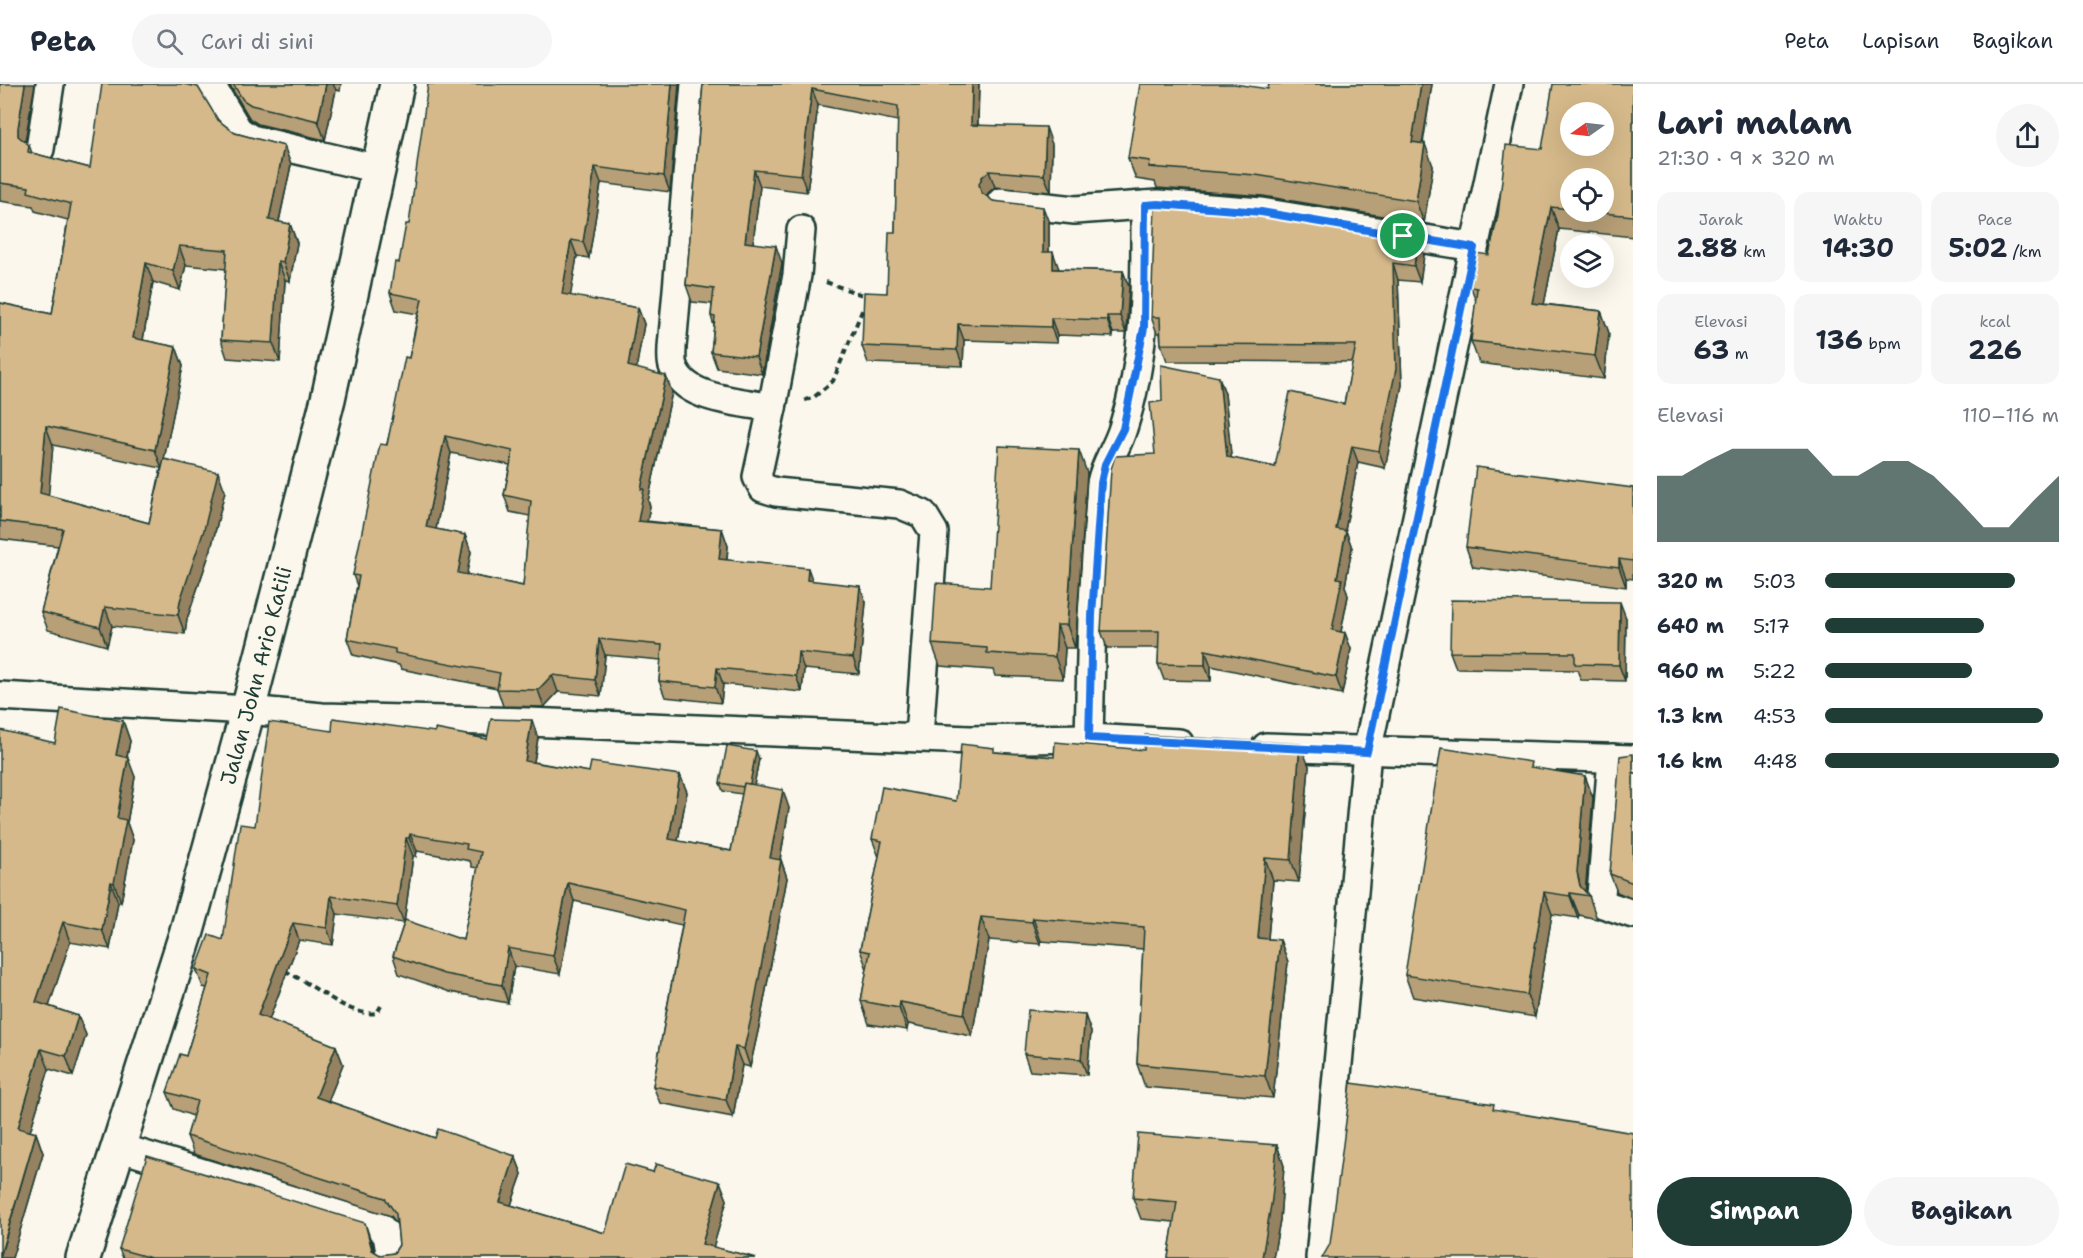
<!DOCTYPE html>
<html lang="id">
<meta charset="utf-8">
<style>
:root{--surface:#fff;--page:#f6f6f7;--text:#1f2937;--muted:#747a83;--line:#e0e1e3;--accent:#1f3d34}
body{margin:0;font-family:"Shantell Sans",sans-serif;background:var(--page);color:var(--text);height:100vh;display:flex;flex-direction:column;font-size:22px;white-space:nowrap}
*{box-sizing:border-box;margin:0}
p{font-size:20px;color:var(--muted)}
.icon{flex:none;width:33px;height:33px;fill:none;stroke:currentColor;stroke-width:2;stroke-linecap:round;stroke-linejoin:round}
.map{position:relative;flex:1;overflow:hidden}
.side{display:flex;flex-direction:column;background:var(--surface);width:450px}
.side>*{flex:none}
.needle{width:39px;rotate:256deg}
.fabs{position:absolute;left:1560px;top:18px;display:grid;gap:12px}
.fabs a{display:grid;place-items:center;width:54px;height:54px;border-radius:50%;background:var(--surface);box-shadow:0 6px 24px #0002;font-size:30px}
.pin{position:absolute;display:grid;place-items:center;width:51px;height:51px;color:#fff;margin:-26px;border:3px solid #fff;border-radius:50%;box-shadow:0 2px 6px #0007}
.round{display:grid;place-items:center;flex:none;width:63px;height:63px;border-radius:32px;background:var(--page)}
.head{display:flex;align-items:center;justify-content:space-between;height:102px;padding:0 24px}
h1{font-size:33px;font-weight:700;line-height:45px}
.metrics{display:grid;grid-template-columns:repeat(3,1fr);gap:9px;height:102px;padding:6px 24px}
.metrics div{display:grid;align-content:center;border-radius:15px;background:var(--page);text-align:center}
.metrics b{font-size:26px;font-weight:700}
.metrics small{font-size:16px;font-weight:400}
.metrics p{font-size:16px}
.chart{height:168px;padding:12px 24px}
.chart p{display:flex;justify-content:space-between}
.chart svg{width:100%;height:108px;margin-top:6px;fill:var(--accent);opacity:.7}
.primary-button{display:flex;gap:12px;margin-top:auto;padding:12px 24px}
.primary-button a{flex:1;height:69px;border-radius:36px;background:var(--accent);color:#fff;font-size:24px;font-weight:700;line-height:69px;text-align:center}
.primary-button a+a{background:var(--page);color:var(--text)}
ul{padding:0 24px;list-style:none;font-size:20px}
li{display:grid;grid-template-columns:96px 72px 1fr;align-items:center;height:45px}
li i{height:15px;border-radius:8px;background:var(--accent)}
header{display:flex;align-items:center;gap:36px;box-sizing:border-box;height:84px;padding:0 30px;background:var(--surface);border-bottom:2px solid var(--line)}
header strong{font-size:28px}
nav{display:flex;gap:33px;margin-inline-start:auto;font-size:21px}
.search{width:420px;height:54px;background:var(--page);display:flex;align-items:center;gap:15px;box-sizing:border-box;padding:0 21px;border-radius:33px;color:var(--muted);font-size:22px}
main{display:flex;flex:1;min-height:0}
.map>svg:first-child{display:block}
.lines{fill:none;stroke-linecap:round;stroke-linejoin:round}
.street-casing{stroke:#1f3d34;stroke-width:32}
.primary-casing{stroke:#1f3d34;stroke-width:38}
.path{stroke:#1f3d34;stroke-width:4;stroke-dasharray:6 4.5;stroke-linecap:butt}
.street{stroke:#fbf7ec;stroke-width:27}
.primary{stroke:#fbf7ec;stroke-width:33}
.wall{fill:#b79f77;stroke:#1f3d34;stroke-width:1.5;fill-rule:evenodd}
.shaded-wall{fill:#958261;stroke:#1f3d34;stroke-width:1.5}
.building{fill:#d5b98a;stroke:#1f3d34;stroke-width:1.5;fill-rule:evenodd}
.route-casing{stroke:#fff;stroke-width:12}
.route{stroke:#1a73e8;stroke-width:8}
.labels{text-anchor:middle;dominant-baseline:central;stroke-width:5;stroke-linejoin:round;paint-order:stroke}
.street-label{font-size:21px;fill:#1f3d34;stroke:#fbf7ec}
</style>
<header>
<strong>Peta</strong>
<div class="search"><svg class="icon" aria-label="search" viewBox="0 0 24 24"><circle cx="10" cy="10" r="6"/><path d="M15 15l6 6"/></svg>Cari di sini</div>
<nav><a>Peta</a><a>Lapisan</a><a>Bagikan</a></nav>
</header>
<main>
<div class="map">
<svg width="1633" height="1174" viewBox="0 0 1633 1174">
<rect width="100%" height="100%" fill="#fbf7ec"/>
<filter id="ink" filterUnits="userSpaceOnUse"><feTurbulence type="fractalNoise" baseFrequency=".0167" numOctaves="2"/><feDisplacementMap in="SourceGraphic" scale="12" xChannelSelector="R" yChannelSelector="G"/><feConvolveMatrix kernelMatrix="1 2 1 2 8 2 1 2 1" color-interpolation-filters="sRGB"/></filter>
<g filter="url(#ink)">
<g class="lines">
<!-- street casing -->
<g class="street-casing">
<g id="street">
<path d="M169 0 215 8 238 46 251 55 378 85"/>
<path d="M695 0 672 263C672 269 671 276 673 282 684 317 742 317 772 324L757 393 763 404 776 408 899 420 923 430 934 448 919 652"/>
<path d="M40 65 50 0"/>
<path d="M1001 118 1075 126 1158 120 1261 128 1474 163"/>
<path d="M772 324 797 191 801 146"/>
<path d="M0 612 248 626 322 633 528 638 970 656 1089 654 1179 659"/>
<path d="M1089 654 1092 532 1101 399C1105 379 1117 364 1123 344 1147 270 1145 198 1145 121"/>
<path d="M1266 663 1633 675"/>
<path d="M1612 674 1601 811 1603 820 1633 830"/>
<path d="M118 1063 380 1143 387 1151 391 1174"/>
<path d="M1320 1174 1367 668 1509 0"/>
</g>
</g>
<!-- primary casing -->
<g class="primary-casing">
<g id="primary">
<path id="s1" d="M83 1174 187 847 248 626 328 315 397 0"/>
</g>
</g>
<!-- path -->
<g class="path">
<path d="M826 198 865 212V215"/>
<path d="M805 316 813 314 833 297 864 222"/>
<path d="M285 887C311 898 349 934 377 929L381 922"/>
</g>
<!-- street -->
<use href="#street" class="street"/>
<!-- primary -->
<use href="#primary" class="primary"/>
</g>
<!-- wall -->
<g class="wall">
<path d="M0 0 25 58 29 61 32 69 90 84 218 36 235 49 284 62 291 81 279 138 290 140 297 159 290 197 285 196 280 278 227 274 221 256 226 185 186 181 180 206 153 198 143 256 176 263 183 282 164 375 225 407 211 465 187 535 185 550 112 542 107 562 48 546 41 528 58 462 0 455V219L52 230 68 136 35 127 33 122 0 117ZM53 361 161 384 149 439 48 411Z"/>
<path d="M229 0H341L340 7 336 6 325 56 258 40 250 35Z"/>
<path d="M679 0 670 108 601 99 589 174 577 172 570 212 638 224 644 240 636 284 672 308 648 417 650 422 647 437 722 445 728 462 727 476 812 497 866 518 859 590 804 585 802 608 723 600 721 619 665 613 659 597 661 576 605 571 601 612 558 608 544 623 503 622 497 604 401 585 399 581 353 571 347 555 357 502 353 491 409 274 418 230 396 226 390 209 399 179 409 140ZM451 369 510 381 504 411 510 428 530 432 523 502 466 490 471 468 465 451 436 445Z"/>
<path d="M703 0H979L978 41 1052 60 1051 108 995 103 988 109 987 113 993 117 1049 139V168L1059 185 1123 187 1129 203 1126 249H1113V253L1057 251V259L964 256 963 282 868 279 862 262 887 209 895 148 898 37 818 21 807 108 760 102 753 159 782 179 762 290 717 284 711 268 714 242 711 232 712 220 692 218 686 201Z"/>
<path d="M1269 0H1432L1423 60 1433 82 1424 139 1263 112 1157 104 1155 98 1136 95 1128 74 1268 5Z"/>
<path d="M1633 0V153L1559 145 1544 220 1601 227 1609 249 1604 295 1479 279 1471 257 1476 217 1471 203 1489 171 1542 65ZM1570 94 1604 128H1570Z"/>
<path d="M1424 171 1420 198 1398 196 1402 301 1385 384 1358 378 1345 447H1346L1352 464 1345 502 1348 512 1341 548 1345 549 1351 565 1342 610 1211 582V597L1164 596 1158 580 1159 564H1107L1101 547 1155 370 1162 317 1219 293 1225 310 1231 374 1275 383 1344 320 1353 278 1167 277 1161 260 1160 249H1157L1151 233Z"/>
<path d="M1087 389 1075 564H1065L1063 595 995 592 993 586 940 582 932 560 990 503Z"/>
<path d="M1633 404V495L1626 494V503L1473 483 1466 463Z"/>
<path d="M1626 534 1625 597 1581 596 1577 586 1456 584 1450 568Z"/>
<path d="M123 637 130 657 127 674 135 693 127 739 133 756 121 818H118L110 865 70 858 49 922 78 932 86 951 73 992 49 985 30 1047 36 1049 43 1069 12 1174H0L55 659Z"/>
<path d="M332 647 435 648 487 655 538 654 534 678 589 688 680 691 687 708 678 757 731 767 742 710 723 707 720 699 759 675 754 701 789 724 780 776H781L787 794 760 938 750 983 742 981 733 1033 660 1019 653 1002 682 841 574 817 560 890 514 882 508 919 450 908 399 890 393 872 404 839 337 830 333 861 299 856 269 936 336 962 343 980 328 1017 435 1054 515 1072 522 1090 511 1121 605 1149 653 1088 720 1098 727 1116 713 1163 756 1174H123L119 1165 371 1157 374 1167 380 1171 394 1169 399 1161 397 1140 391 1132 194 1070 187 1052 193 1032 174 1025 167 1008 186 972 207 904 203 903 196 885 223 856 255 742ZM417 767 470 777 472 783 478 784 463 856 404 839 413 772H416Z"/>
<path d="M996 668 1054 673 1309 682 1299 798 1273 796 1268 855 1280 856 1288 878 1273 1014 1145 1003 1137 980 1143 865 1041 857 1040 860 989 856 972 952 908 940 907 946 869 940 861 917 867 885 860 866 879 773 872 755 956 717Z"/>
<path d="M1633 670V815L1617 808 1610 790Z"/>
<path d="M1533 684 1585 692 1593 714 1585 808 1589 812 1597 835 1579 831 1578 834 1552 830 1535 933 1413 913 1405 891Z"/>
<path d="M1091 948 1087 991 1030 987 1024 970Z"/>
<path d="M1277 1061 1284 1082 1280 1136 1273 1174H1168L1174 1138 1141 1135 1133 1114Z"/>
</g>
<!-- shaded-wall -->
<g class="shaded-wall">
<path d="M25 0H35L24 63 18 52V44Z"/>
<path d="M326 0H333L336 6 325 56 318 37Z"/>
<path d="M672 0H679L670 108 664 92Z"/>
<path d="M972 0H979L977 57 971 41Z"/>
<path d="M1421 0H1432L1419 79 1412 58Z"/>
<path d="M812 5 818 21 807 108 801 91Z"/>
<path d="M1046 43 1052 60 1051 108 1044 91Z"/>
<path d="M1425 60 1433 82 1424 139 1416 117Z"/>
<path d="M284 62 291 81 275 155 269 136Z"/>
<path d="M595 83 601 99 589 174 583 158Z"/>
<path d="M754 86 760 102 751 174 745 158Z"/>
<path d="M989 87 995 103 988 109 985 117 981 108 979 100 982 93Z"/>
<path d="M1043 123 1049 139V184L1043 168Z"/>
<path d="M1551 123 1559 145 1540 241 1532 219Z"/>
<path d="M290 140 297 159 290 197 283 178Z"/>
<path d="M1418 154 1424 171 1420 198 1414 182Z"/>
<path d="M571 156 577 172 568 227 562 210Z"/>
<path d="M179 162 186 181 180 206 173 187Z"/>
<path d="M776 162 782 179 762 290 756 273Z"/>
<path d="M1053 168 1059 185H1053Z"/>
<path d="M278 177 285 196 280 278 273 259Z"/>
<path d="M146 179 153 198 140 273 133 254Z"/>
<path d="M1393 179 1398 196 1402 301 1385 384 1379 367Z"/>
<path d="M1123 187 1129 203 1126 249 1120 232Z"/>
<path d="M638 224 644 240 634 298 628 282Z"/>
<path d="M1601 227 1609 249 1604 295 1595 272Z"/>
<path d="M1107 232 1113 249V253L1107 236Z"/>
<path d="M1051 234 1057 251V259L1051 243Z"/>
<path d="M958 240 964 256 963 282 957 266Z"/>
<path d="M176 263 183 282 162 385 155 366Z"/>
<path d="M666 292 672 308 648 417 650 422 644 453 638 437 641 405Z"/>
<path d="M1219 293 1225 310 1233 390 1227 373Z"/>
<path d="M46 342 53 361 47 428 40 409Z"/>
<path d="M445 352 451 369 433 460 426 443Z"/>
<path d="M1352 362 1358 378 1342 462 1336 445Z"/>
<path d="M1079 366 1087 389 1075 564 1067 541Z"/>
<path d="M218 388 225 407 211 465 187 535 185 550 178 531 180 517Z"/>
<path d="M722 445 728 462 725 492 719 475Z"/>
<path d="M1346 447 1352 464 1345 502 1348 512 1338 562 1332 546 1337 494Z"/>
<path d="M465 451 471 468 464 505 458 489Z"/>
<path d="M1619 475 1626 494V503L1619 483Z"/>
<path d="M808 484 814 501 807 496Z"/>
<path d="M860 502 866 518 859 590 853 574Z"/>
<path d="M1620 518 1626 534 1625 597 1619 581Z"/>
<path d="M105 523 112 542 107 562 100 543Z"/>
<path d="M1057 541 1065 564 1063 595 1055 573Z"/>
<path d="M1345 549 1351 565 1342 610 1336 593Z"/>
<path d="M599 555 605 571 601 612 595 596Z"/>
<path d="M1205 566 1211 582V597L1205 581Z"/>
<path d="M798 568 804 585 802 608 796 592Z"/>
<path d="M717 584 723 600 721 619 715 603Z"/>
<path d="M552 591 558 608 544 623 538 606Z"/>
<path d="M532 636 538 654 531 694 525 677Z"/>
<path d="M123 637 130 657 123 691 116 671Z"/>
<path d="M1300 660 1309 682 1299 798 1291 776Z"/>
<path d="M756 667 759 675 752 712 749 704Z"/>
<path d="M128 674 135 693 127 739 133 756 121 818 114 799 117 734Z"/>
<path d="M680 691 687 708 675 773 669 755Z"/>
<path d="M1585 692 1593 714 1585 810 1580 802 1577 788Z"/>
<path d="M783 706 789 724 777 792 770 774Z"/>
<path d="M410 750 417 767 416 772 409 754Z"/>
<path d="M406 754 413 772 404 839 397 822Z"/>
<path d="M1265 774 1273 796 1266 876 1258 854Z"/>
<path d="M781 776 787 794 760 938 750 983 744 965Z"/>
<path d="M111 798 118 818 110 865 102 846Z"/>
<path d="M568 799 574 817 560 890 553 872Z"/>
<path d="M1544 808 1552 830 1535 933 1527 911Z"/>
<path d="M1570 809 1579 831 1578 834 1570 812Z"/>
<path d="M331 812 337 830 333 861 327 844Z"/>
<path d="M981 833 989 856 972 952 964 930Z"/>
<path d="M1033 834 1041 857 1040 860 1032 838Z"/>
<path d="M63 838 70 858 44 938 36 918Z"/>
<path d="M293 839 299 856 264 949 258 931Z"/>
<path d="M1280 856 1288 878 1273 1014 1265 992Z"/>
<path d="M508 864 514 882 508 919 502 901Z"/>
<path d="M900 918 908 940 907 946 899 924Z"/>
<path d="M1085 931 1091 948 1087 991 1081 975Z"/>
<path d="M78 932 86 951 73 992 66 972Z"/>
<path d="M336 962 343 980 323 1030 316 1013Z"/>
<path d="M735 963 742 981 733 1033 726 1016Z"/>
<path d="M41 965 49 985 25 1064 18 1044Z"/>
<path d="M36 1049 43 1069 12 1174H0Z"/>
<path d="M1277 1061 1284 1082 1280 1136 1273 1174H1262Z"/>
<path d="M515 1072 522 1090 506 1135 500 1118Z"/>
<path d="M720 1098 727 1116 710 1174 702 1160Z"/>
<path d="M365 1139 371 1157 376 1174 372 1166Z"/>
</g>
<!-- building -->
<g class="building">
<path d="M0 0H25L18 44V52L29 61 28 68 90 84 102 0H183L198 3 218 36 235 49 284 62 269 136 290 140 283 178 278 177 273 259 221 256 227 166 179 162 173 187 146 179 133 254 176 263 155 366 46 342 40 409 149 439 164 375 218 388 204 446 180 517 178 531 105 523 100 543 41 528 63 445 0 437V219L52 230 71 120 28 108 29 103 0 99Z"/>
<path d="M233 0H326L318 37 251 21 243 16Z"/>
<path d="M428 0H672L664 92 595 83 583 158 571 156 562 210 638 224 628 282 666 292 641 405H644L638 437 722 445 719 475 808 484 807 496 860 502 853 574 798 568 796 592 717 584 715 603 659 597 662 561 599 555 595 596 552 591 538 606 497 605 500 589 395 569V565L347 555 359 492 353 491 380 360 387 361 405 273 409 274 422 215 390 209 395 178 399 179 406 140H409ZM445 352 513 367 504 411 531 417 523 502 458 489 465 451 426 443Z"/>
<path d="M703 0H972L971 41 1046 43 1044 91 989 87 982 93 979 100 981 108 993 117 1043 123V168H1053V185L1123 187 1120 232H1107V236L1051 234V243L958 240 957 266 862 262 864 208 887 209 889 148H895L898 22 812 5 801 91 754 86 745 158 776 162 756 273 711 268 715 233 711 232 714 205 686 201Z"/>
<path d="M1140 0H1234L1268 5 1269 0H1421L1412 58 1425 60 1416 117 1256 91 1149 83 1150 77 1128 74Z"/>
<path d="M1553 0H1633V132L1593 128H1604V94H1570V125L1551 123 1532 219 1601 227 1595 272 1471 257 1477 204 1471 203 1476 169 1489 171 1498 131 1506 61 1542 65ZM1570 28H1604V62H1570Z"/>
<path d="M1155 120 1253 127 1418 154 1414 182 1393 179 1396 285 1379 367 1352 362 1336 445 1346 447 1337 494 1342 495 1332 546 1345 549 1336 593 1205 566V581L1158 580 1159 547H1101L1111 385 1115 372 1155 370 1150 319 1162 317 1161 281 1219 293 1227 373 1275 383 1290 308 1344 320 1356 261 1161 260 1160 233H1151Z"/>
<path d="M999 362 1079 366 1067 541H1057L1055 573 987 569V564L932 560 936 499 990 503Z"/>
<path d="M1476 383 1633 404V477L1619 475V483L1466 463Z"/>
<path d="M1451 516 1620 518 1619 581 1575 580V569L1450 568Z"/>
<path d="M61 625 123 637 116 671 128 674 117 734 126 736 114 799 111 798 102 846 63 838 36 918 78 932 66 972 41 965 18 1044 36 1049 0 1172V646L55 659Z"/>
<path d="M333 634 435 648V645L487 655 491 635 532 636 525 677 589 688 591 678 680 691 669 755 731 767 744 699 783 706 770 774 781 776 754 921 744 965 735 963 726 1016 653 1002 685 826 568 799 553 872 508 864 502 901 444 890 393 872 405 836 463 856 481 768 466 765 467 760 410 750 409 754H406L397 822 331 812 327 844 293 839 258 931 336 962 316 1013 435 1054 438 1045 515 1072 500 1118 605 1149 625 1080 653 1088 656 1080 720 1098 702 1160 756 1174H151L119 1165 147 1072 365 1139 372 1166 380 1171 394 1169 399 1161 396 1130 385 1114 187 1052 197 1017 167 1008 180 970 186 972 211 891 196 885 209 851 223 856 240 740 255 742 269 638 332 647Z"/>
<path d="M1145 651 1300 660 1291 776 1265 774 1258 854 1280 856 1265 992 1137 980 1144 843 1033 834 1032 838 981 833 964 930 900 918 899 924 861 917 870 868 860 866 882 757 872 755 882 703 956 717 961 660 994 664V668L1054 673 1055 658 1144 666Z"/>
<path d="M727 662 756 667 750 700 744 699 743 703 720 699Z"/>
<path d="M1441 664 1531 678 1530 683 1585 692 1577 788 1580 802 1589 812 1570 809V812L1544 808 1527 911 1405 891Z"/>
<path d="M1633 670V799L1610 790 1620 672Z"/>
<path d="M1028 926 1085 931 1081 975 1024 970Z"/>
<path d="M1351 999 1494 1020 1493 1025 1633 1049V1174H1322L1330 1160Z"/>
<path d="M1138 1050 1277 1061 1272 1115 1262 1174H1168L1177 1118 1133 1114Z"/>
</g>
</g>
<g class="lines" filter="url(#ink)">
<!-- route casing -->
<g class="route-casing">
<path id="route" d="M1158 120 1261 128 1474 164 1367 668 1089 654 1092 532 1101 399 1105 380 1123 345 1144 244 1145 121Z"/>
</g>
<!-- route -->
<use href="#route" class="route"/>
</g>
<g class="labels">
<!-- street labels -->
<g class="street-label">
<text stroke="none"><textPath href="#s1" startOffset="608">Jalan John Ario Katili</textPath></text>
</g>
</g>
</svg>
<div class="fabs">
<a><svg class="needle" viewBox="-14 -14 28 28"><path d="M0-13l5 13h-10z" fill="#e53935"/><path d="M0 13l5-13h-10z" fill="#747a83"/></svg></a>
<a><svg class="icon" aria-label="locate" viewBox="0 0 24 24"><circle cx="12" cy="12" r="6"/><path d="M12 2v4M12 18v4M2 12h4M18 12h4"/></svg></a>
<a><svg class="icon" aria-label="layers" viewBox="0 0 24 24"><path d="M12 4l9 5-9 5-9-5zM3 14l9 5 9-5"/></svg></a>
</div>
<div class="pin" style="left:1403px;top:152px;background:#1e9e55"><svg class="icon" aria-label="arrive" viewBox="0 0 24 24"><path d="M6 21V4h12l-3 4 3 4H6"/></svg></div>
</div>
<section class="side">
<div class="head"><div><h1>Lari malam</h1><p>21:30 · 9 × 320 m</p></div><a class="round"><svg class="icon" aria-label="share" viewBox="0 0 24 24"><path d="M12 15V3M7 8l5-5 5 5M5 13v7h14v-7"/></svg></a></div>
<div class="metrics">
<div><p>Jarak</p><b>2.88<small> km</small></b></div>
<div><p>Waktu</p><b>14:30</b></div>
<div><p>Pace</p><b>5:02<small> /km</small></b></div>
</div>
<div class="metrics">
<div><p>Elevasi</p><b>63<small> m</small></b></div>
<div><b>136<small> bpm</small></b></div>
<div><p>kcal</p><b>226</b></div>
</div>
<div class="chart"><p><span>Elevasi</span>110–116 m</p>
<svg viewBox="0 0 160 44" preserveAspectRatio="none"><path d="M0 44V17L10 17L20 11L30 6L40 6L50 6L60 6L70 17L80 17L90 11L100 11L110 17L120 27L130 38L140 38L150 27L160 17V44z"/></svg>
</div>
<ul>
<li><b>320 m</b>5:03<i style="width:81%"></i></li>
<li><b>640 m</b>5:17<i style="width:68%"></i></li>
<li><b>960 m</b>5:22<i style="width:63%"></i></li>
<li><b>1.3 km</b>4:53<i style="width:93%"></i></li>
<li><b>1.6 km</b>4:48<i style="width:100%"></i></li>
</ul>
<div class="primary-button"><a>Simpan</a><a>Bagikan</a></div>
</section>
</main>
